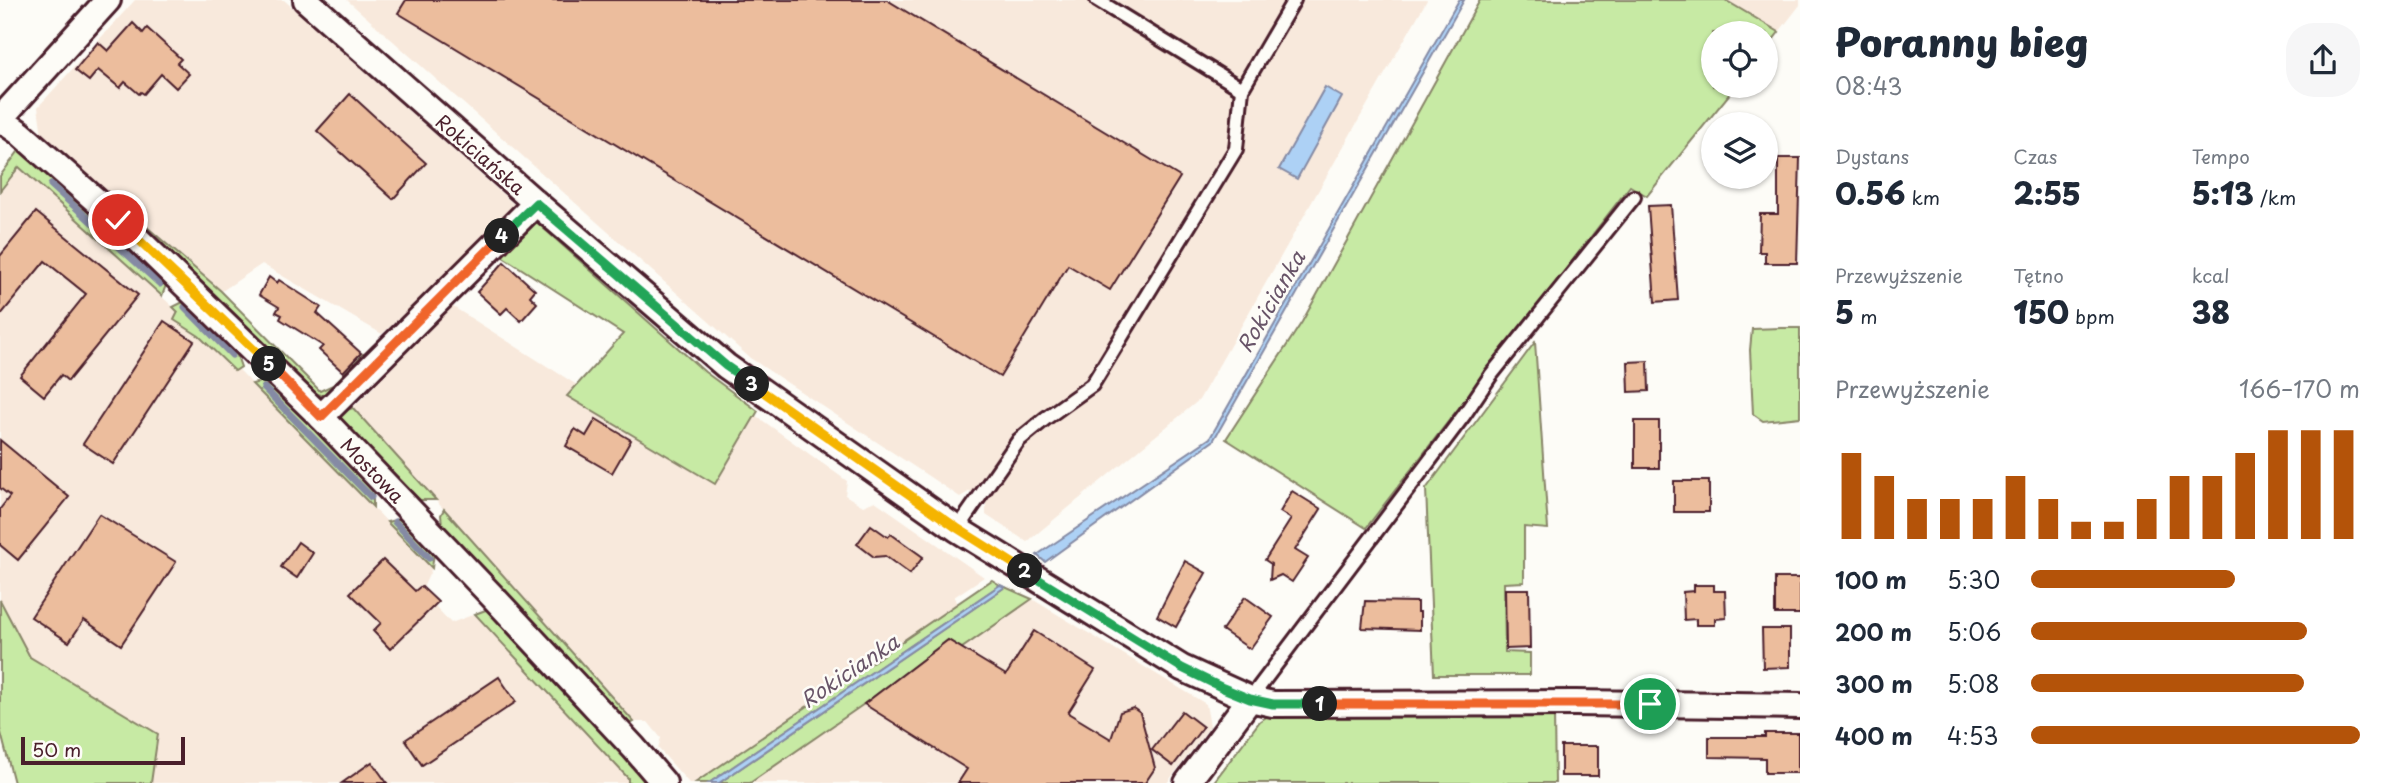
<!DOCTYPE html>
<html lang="pl">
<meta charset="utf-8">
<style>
:root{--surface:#fff;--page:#f6f6f7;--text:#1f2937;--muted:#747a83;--accent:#b45309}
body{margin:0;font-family:"Playpen Sans",sans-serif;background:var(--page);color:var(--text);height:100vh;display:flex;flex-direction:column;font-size:26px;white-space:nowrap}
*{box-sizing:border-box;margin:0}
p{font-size:23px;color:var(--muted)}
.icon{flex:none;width:38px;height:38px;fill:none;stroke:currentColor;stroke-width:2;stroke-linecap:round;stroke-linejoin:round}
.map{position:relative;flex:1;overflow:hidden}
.drawer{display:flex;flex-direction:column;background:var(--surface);width:595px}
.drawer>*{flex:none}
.controls{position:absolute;left:1701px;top:21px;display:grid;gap:14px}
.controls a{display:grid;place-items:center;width:77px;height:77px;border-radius:50%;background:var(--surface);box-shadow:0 2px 5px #0004;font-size:35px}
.scale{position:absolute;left:21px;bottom:18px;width:164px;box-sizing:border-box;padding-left:7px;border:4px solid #4a1f2b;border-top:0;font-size:19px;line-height:24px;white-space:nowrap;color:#4a1f2b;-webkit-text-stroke:5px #fdfcf7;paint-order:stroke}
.pin{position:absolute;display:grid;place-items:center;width:60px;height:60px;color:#fff;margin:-30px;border:4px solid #fff;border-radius:50%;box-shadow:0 2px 7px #0007}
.km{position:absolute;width:35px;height:35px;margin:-18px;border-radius:50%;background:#222;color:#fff;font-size:19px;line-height:35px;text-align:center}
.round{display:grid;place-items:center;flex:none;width:74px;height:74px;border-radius:28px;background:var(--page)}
.summary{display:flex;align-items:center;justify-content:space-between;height:119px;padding:0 35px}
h1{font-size:38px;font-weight:800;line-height:52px}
.figures{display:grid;grid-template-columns:repeat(3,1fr);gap:10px;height:119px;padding:7px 35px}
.figures div{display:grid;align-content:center}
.figures b{font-size:30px;font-weight:800}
.figures small{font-size:19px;font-weight:400}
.figures p{font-size:19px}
.chart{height:196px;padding:14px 35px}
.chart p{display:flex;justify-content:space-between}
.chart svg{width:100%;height:126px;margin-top:7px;stroke:var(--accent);stroke-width:6}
ul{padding:0 35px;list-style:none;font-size:23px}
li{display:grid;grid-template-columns:112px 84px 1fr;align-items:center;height:52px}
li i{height:18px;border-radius:9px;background:var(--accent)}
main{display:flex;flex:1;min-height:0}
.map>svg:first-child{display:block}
.built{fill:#f8e9dc}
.green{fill:#c7eaa4;stroke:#888468;stroke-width:2}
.water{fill:#add1f5;stroke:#858aa4;stroke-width:2}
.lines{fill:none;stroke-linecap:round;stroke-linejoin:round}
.stream{stroke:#858aa4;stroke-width:7}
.building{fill:#ecbd9d;stroke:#4a1f2b;stroke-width:2}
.lane-casing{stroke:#4a1f2b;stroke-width:18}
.street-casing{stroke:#4a1f2b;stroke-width:30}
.lane{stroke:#fdfcf7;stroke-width:12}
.street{stroke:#fdfcf7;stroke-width:24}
.split-1-casing{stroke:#fff;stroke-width:14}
.split-2-casing{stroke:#fff;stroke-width:14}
.split-3-casing{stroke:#fff;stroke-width:14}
.split-4-casing{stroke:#fff;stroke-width:14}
.split-5-casing{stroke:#fff;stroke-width:14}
.split-6-casing{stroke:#fff;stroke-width:14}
.split-1{stroke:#f0652b;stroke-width:9}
.split-2{stroke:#22a559;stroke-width:9}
.split-3{stroke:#f5b400;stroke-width:9}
.split-4{stroke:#22a559;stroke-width:9}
.split-5{stroke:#f0652b;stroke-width:9}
.split-6{stroke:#f5b400;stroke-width:9}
.labels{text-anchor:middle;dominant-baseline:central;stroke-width:5;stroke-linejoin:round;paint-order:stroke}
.street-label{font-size:19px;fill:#4a1f2b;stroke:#fdfcf7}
.water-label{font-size:21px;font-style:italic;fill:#685468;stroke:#fdfcf7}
</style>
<main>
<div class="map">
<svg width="1800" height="783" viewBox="0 0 1800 783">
<rect width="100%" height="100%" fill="#fdfcf7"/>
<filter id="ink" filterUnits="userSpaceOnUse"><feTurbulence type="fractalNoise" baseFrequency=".0143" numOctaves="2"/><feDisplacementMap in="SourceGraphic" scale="14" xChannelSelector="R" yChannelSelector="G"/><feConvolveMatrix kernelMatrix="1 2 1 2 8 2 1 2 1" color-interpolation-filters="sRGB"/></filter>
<g filter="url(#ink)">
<!-- built -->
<g class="built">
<path d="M135 0H284L518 208 382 334 262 264 222 291 42 135 38 107Z"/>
<path d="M347 0H1427L1199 400 1027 542 986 515V503L979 497 970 491 960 497 750 358Z"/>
<path d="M1725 0H1800V5L1779 32Z"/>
<path d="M19 167 214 344 432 568 423 588 437 602 435 606 451 623 475 614 628 778V783H63L0 601V191Z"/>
<path d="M447 303 577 385 568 396 716 483 755 415 847 481 845 495 863 506 875 501 984 577 954 597 957 605 695 783H689L658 748 661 738 648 722H634L353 408 408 351 406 345Z"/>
<path d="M1032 599 1206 704 1210 726 1167 783H750L864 704 948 640 962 648Z"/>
</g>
<!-- green -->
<g class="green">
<path d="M1480 0H1725L1779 32 1766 49V33H1713V86H1736L1647 196 1630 186 1366 528 1226 439 1302 322Z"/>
<path d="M21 148 27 150 167 282 162 296 19 167 0 191V176Z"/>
<path d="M533 219 705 372 758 411 715 484 567 396 623 334 497 253Z"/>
<path d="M140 221 221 291 320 391 333 385 363 354 369 360 325 397 310 391 140 224Z"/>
<path d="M185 301 235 350 241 367 235 371 199 336 174 320 178 312 173 307Z"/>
<path d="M1781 328H1800V417L1763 421 1753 414 1750 350 1752 329Z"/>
<path d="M1535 342 1548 529 1524 527V582L1504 583 1505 652 1530 653V675H1434L1426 489Z"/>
<path d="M260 382 281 392 369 484 373 490V507L252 384Z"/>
<path d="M353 408 436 500H420L340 419V412Z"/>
<path d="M444 509 634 722 629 725 472 560 442 525 441 515Z"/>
<path d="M402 518 434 552 432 568 387 522Z"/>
<path d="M992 580 1000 585 709 783H695Z"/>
<path d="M1005 587 1032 599 962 648 948 640 864 704 750 783H719Z"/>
<path d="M0 600 30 657 158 734 151 783H14L0 729Z"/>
<path d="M491 608 654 783H628V778L475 614Z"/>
<path d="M1273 713 1554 714 1555 783H1213L1260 721Z"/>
</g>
<!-- water -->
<g class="water">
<path d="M1459 0H1464L1213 441 1045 562 1037 555 1210 438Z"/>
<path d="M1325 87 1342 97 1297 179 1279 169Z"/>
<path d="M1000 585 1005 587 719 783H709Z"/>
</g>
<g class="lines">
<!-- stream -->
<g class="stream">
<path d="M51 185 160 284"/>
<path d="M185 307 232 355"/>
<path d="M264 388 371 497"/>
<path d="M395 522 429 558"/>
</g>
</g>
<!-- building -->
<g class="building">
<path d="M406 0H887L1180 177 1110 290 1068 265 1000 377 398 13Z"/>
<path d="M133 23 143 33 147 28 181 59 177 63 189 74 176 88 161 74 144 94 141 92 139 94 125 82 120 88 98 70 89 81 75 70 98 42 108 51Z"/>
<path d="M350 94 426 163 393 199 317 131Z"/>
<path d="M1778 158H1800L1797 263H1765V252H1759L1760 214H1778Z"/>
<path d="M1671 205 1678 300 1655 302 1648 206Z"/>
<path d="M36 212 138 295 68 381 61 375 44 396 20 376 86 294 45 261 0 316V256Z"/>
<path d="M504 262 535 290 530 296 537 303 521 321 507 308 501 314 477 292Z"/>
<path d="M269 277 277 283 279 280 321 307 317 313 361 353 343 372 319 350 323 346 280 319 282 315 276 312 279 307 259 295Z"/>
<path d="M164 321 194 341 113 464 83 444Z"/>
<path d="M1648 361 1649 391 1629 392 1628 362Z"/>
<path d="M596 419 631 440 612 473 566 446 575 429 586 436Z"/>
<rect x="1635" y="421" width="24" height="47"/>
<path d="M0 440 69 497 18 560 0 545V509L10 496 0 488Z"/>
<rect x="1674" y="481" width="35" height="31"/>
<path d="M1292 491 1321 509 1295 550 1308 558 1292 582 1281 575 1270 580 1271 564 1265 560 1291 519 1280 512Z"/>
<path d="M99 514 176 562 121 645 84 620 69 642 31 617Z"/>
<path d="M871 525 888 537 891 534 923 557 910 574 885 556 874 557 857 544Z"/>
<path d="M298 542 313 553 297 578 281 567Z"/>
<path d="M383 560 415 591 421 586 438 602 390 649 373 631 381 623 350 593Z"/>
<path d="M1185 561 1206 573 1176 627 1157 616Z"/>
<rect x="1775" y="578" width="25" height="36"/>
<path d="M1694 585H1714V591H1725L1726 618 1715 619V625H1696V619L1684 620 1683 592 1694 591Z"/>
<path d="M1505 589H1529L1530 648 1506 649Z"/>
<path d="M1245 597 1273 617 1250 649 1222 630Z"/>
<path d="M1365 601 1417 602V612H1420V630L1362 628Z"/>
<path d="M1762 629H1790V667L1763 668Z"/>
<path d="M1034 631 1095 670 1068 713 1111 739 1120 712 1133 708 1140 713 1155 768 1145 783H958L967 769 864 704 948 640 1006 675Z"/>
<path d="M499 677 516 702 422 765 405 740Z"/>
<path d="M1182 711 1203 727 1173 766 1152 750Z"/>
<path d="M1765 733H1798V773H1765V758L1709 757V737H1765Z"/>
<rect x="1561" y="746" width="37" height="30"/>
<path d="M372 762 387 783H342Z"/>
</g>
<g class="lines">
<!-- lane casing -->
<g class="lane-casing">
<g id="lane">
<path d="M1097 0 1242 89"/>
<path d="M957 529 1019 440 1046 418 1092 385 1236 149 1242 89 1294 0"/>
<path d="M1250 699 1464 415 1491 375 1634 197"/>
</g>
</g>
<!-- street casing -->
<g class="street-casing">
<g id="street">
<path d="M306 0 536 203 726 366 957 529 1182 668 1250 699"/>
<path d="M0 119 20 133 118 220 321 417 494 598 634 748 664 783"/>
<path d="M0 119 108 0"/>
<path d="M321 417 536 203"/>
<path d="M1187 783 1250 699 1273 704 1575 703 1800 706"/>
</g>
</g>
<!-- lane -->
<use href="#lane" class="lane"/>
<!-- street -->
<use href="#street" class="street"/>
</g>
</g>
<g class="lines" filter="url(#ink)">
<!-- split-1 casing -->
<g class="split-1-casing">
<path id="split-1" d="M1320 704H1650"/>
</g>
<!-- split-2 casing -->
<g class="split-2-casing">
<path id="split-2" d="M1025 571 1182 668 1223 688 1250 699 1273 704H1320"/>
</g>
<!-- split-3 casing -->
<g class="split-3-casing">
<path id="split-3" d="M752 384 957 528 1025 571"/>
</g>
<!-- split-4 casing -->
<g class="split-4-casing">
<path id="split-4" d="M502 236 536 203 726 366 752 384"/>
</g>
<!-- split-5 casing -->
<g class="split-5-casing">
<path id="split-5" d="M269 364 321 417 502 236"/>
</g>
<!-- split-6 casing -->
<g class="split-6-casing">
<path id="split-6" d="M118 220 269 364"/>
</g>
<!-- split-1 -->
<use href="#split-1" class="split-1"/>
<!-- split-2 -->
<use href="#split-2" class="split-2"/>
<!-- split-3 -->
<use href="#split-3" class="split-3"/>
<!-- split-4 -->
<use href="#split-4" class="split-4"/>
<!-- split-5 -->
<use href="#split-5" class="split-5"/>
<!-- split-6 -->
<use href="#split-6" class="split-6"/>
</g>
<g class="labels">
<!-- street labels -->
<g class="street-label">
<text transform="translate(481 154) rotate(41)">Rokiciańska</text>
<text transform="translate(373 470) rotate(46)">Mostowa</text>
</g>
<!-- water labels -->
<g class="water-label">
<text transform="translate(1270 301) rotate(-60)">Rokicianka</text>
<text transform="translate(849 670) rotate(-34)">Rokicianka</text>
</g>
</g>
</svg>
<div class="controls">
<a><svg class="icon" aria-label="locate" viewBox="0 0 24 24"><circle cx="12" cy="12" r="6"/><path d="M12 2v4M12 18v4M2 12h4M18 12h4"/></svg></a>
<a><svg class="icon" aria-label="layers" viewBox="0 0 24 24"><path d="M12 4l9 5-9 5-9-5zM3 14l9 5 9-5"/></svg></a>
</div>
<div class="scale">50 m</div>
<div class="pin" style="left:1650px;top:704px;background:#1e9e55"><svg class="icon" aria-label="arrive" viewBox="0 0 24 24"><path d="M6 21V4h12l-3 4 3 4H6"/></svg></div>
<div class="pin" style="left:118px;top:220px;background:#d93025"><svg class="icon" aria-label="check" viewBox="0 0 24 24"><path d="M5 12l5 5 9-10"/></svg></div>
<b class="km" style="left:1320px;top:704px">1</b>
<b class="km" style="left:1025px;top:571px">2</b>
<b class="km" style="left:752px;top:384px">3</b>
<b class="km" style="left:502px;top:236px">4</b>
<b class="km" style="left:269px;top:364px">5</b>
</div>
<section class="drawer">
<div class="summary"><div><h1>Poranny bieg</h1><p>08:43</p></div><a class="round"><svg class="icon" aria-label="share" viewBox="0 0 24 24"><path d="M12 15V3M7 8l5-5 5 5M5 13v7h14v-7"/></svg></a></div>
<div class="figures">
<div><p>Dystans</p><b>0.56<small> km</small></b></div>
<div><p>Czas</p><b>2:55</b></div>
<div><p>Tempo</p><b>5:13<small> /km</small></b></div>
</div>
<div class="figures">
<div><p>Przewyższenie</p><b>5<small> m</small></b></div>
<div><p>Tętno</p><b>150<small> bpm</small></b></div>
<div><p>kcal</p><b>38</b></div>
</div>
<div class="chart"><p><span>Przewyższenie</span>166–170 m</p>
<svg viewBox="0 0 160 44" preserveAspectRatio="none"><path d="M5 44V14M15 44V22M25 44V30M35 44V30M45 44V30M55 44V22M65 44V30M75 44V38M85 44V38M95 44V30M105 44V22M115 44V22M125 44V14M135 44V6M145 44V6M155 44V6"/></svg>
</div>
<ul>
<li><b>100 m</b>5:30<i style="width:62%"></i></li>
<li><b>200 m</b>5:06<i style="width:84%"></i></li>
<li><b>300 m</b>5:08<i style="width:83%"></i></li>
<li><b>400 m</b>4:53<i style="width:100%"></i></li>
</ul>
</section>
</main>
